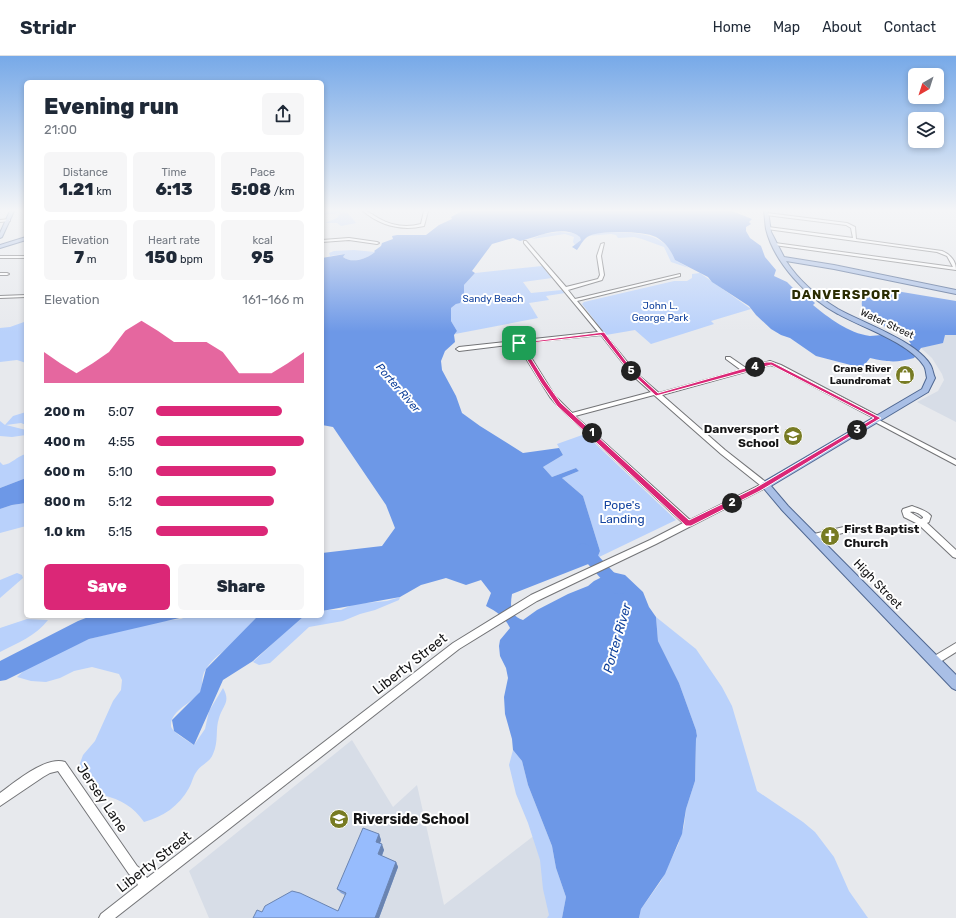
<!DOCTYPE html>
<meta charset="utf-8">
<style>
:root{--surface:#fff;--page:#f6f6f7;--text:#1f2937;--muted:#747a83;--line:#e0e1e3;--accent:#db2777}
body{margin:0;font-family:Rubik,sans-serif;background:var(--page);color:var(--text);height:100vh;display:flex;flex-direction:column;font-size:15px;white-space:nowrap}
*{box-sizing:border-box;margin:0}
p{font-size:13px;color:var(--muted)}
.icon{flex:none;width:22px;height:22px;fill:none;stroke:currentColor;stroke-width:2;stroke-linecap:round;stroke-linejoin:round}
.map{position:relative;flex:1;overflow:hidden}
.drawer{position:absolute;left:24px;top:24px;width:300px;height:538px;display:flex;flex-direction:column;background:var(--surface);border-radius:6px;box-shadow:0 2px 6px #0003}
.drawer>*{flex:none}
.needle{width:26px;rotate:219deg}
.controls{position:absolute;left:908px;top:12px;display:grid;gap:8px}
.controls a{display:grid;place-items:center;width:36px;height:36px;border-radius:6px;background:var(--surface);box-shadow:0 2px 6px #0003;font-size:20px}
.pin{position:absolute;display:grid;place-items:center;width:34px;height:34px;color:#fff;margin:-17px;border-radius:8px;box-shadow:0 2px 6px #0006}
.km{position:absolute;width:20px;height:20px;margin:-10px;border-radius:50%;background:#222;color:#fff;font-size:11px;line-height:20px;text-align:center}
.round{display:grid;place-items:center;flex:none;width:42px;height:42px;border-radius:6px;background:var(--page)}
.headline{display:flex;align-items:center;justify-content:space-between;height:68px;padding:0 20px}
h1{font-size:22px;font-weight:800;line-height:30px}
.stats{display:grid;grid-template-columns:repeat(3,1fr);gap:6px;height:68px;padding:4px 20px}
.stats div{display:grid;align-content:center;border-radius:6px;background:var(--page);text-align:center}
.stats b{font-size:17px;font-weight:800}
.stats small{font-size:11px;font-weight:400}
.stats p{font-size:11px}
.chart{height:112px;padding:8px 20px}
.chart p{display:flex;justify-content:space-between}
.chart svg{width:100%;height:72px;margin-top:4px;fill:var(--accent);opacity:.7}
.primary-button{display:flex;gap:8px;margin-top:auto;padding:8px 20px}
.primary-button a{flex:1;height:46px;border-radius:6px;background:var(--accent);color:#fff;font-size:16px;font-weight:800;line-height:46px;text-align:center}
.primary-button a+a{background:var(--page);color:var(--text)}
ul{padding:0 20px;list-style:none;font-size:13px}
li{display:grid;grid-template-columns:64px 48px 1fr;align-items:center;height:30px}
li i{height:10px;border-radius:5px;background:var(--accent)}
header{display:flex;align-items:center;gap:24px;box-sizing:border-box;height:56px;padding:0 20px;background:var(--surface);border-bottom:1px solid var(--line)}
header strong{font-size:19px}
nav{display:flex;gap:22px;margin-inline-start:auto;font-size:14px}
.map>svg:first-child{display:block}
.built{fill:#d7dde7}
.green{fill:#b9d1fb}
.water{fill:#6d98e7}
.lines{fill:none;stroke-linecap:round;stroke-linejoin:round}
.river{fill:#6d98e7;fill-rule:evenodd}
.minor-casing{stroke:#737477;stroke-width:2}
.major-casing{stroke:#506892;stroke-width:2}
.minor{fill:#fff;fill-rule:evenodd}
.major{fill:#a9bfe6;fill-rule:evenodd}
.wall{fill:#82a2da}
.shaded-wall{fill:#6a84b1}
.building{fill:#97bcfd;stroke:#6a84b1}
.route{fill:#db2777;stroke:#fff;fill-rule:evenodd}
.labels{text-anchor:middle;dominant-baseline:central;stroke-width:4;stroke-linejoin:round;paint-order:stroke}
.far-park-label{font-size:10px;fill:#1545a0;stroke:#fff}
.far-street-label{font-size:10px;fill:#151516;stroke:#fff}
.far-poi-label{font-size:10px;font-weight:bold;fill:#151516;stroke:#fff;text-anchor:end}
.far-water-label{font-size:11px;font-style:italic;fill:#0f409a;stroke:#fff}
.poi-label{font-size:12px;font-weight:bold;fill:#151516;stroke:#fff;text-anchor:end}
.park-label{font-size:12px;fill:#1545a0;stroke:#fff}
.street-label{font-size:12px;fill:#151516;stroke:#fff}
.far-district-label{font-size:13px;font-weight:bold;letter-spacing:1px;fill:#2a2c02;stroke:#fff}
.water-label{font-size:13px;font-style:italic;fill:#0f409a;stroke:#fff}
.near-street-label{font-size:14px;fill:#151516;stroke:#fff}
.near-poi-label{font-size:14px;font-weight:bold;fill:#151516;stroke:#fff;text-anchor:start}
</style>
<header>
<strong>Stridr</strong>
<nav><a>Home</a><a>Map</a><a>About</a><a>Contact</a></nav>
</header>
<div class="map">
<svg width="956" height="862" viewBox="0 0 956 862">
<rect width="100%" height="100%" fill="#e7e9ed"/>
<!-- built -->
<g class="built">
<path d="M945 279H956V366L917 346 938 335 944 324 942 318 932 302 921 292 933 289Z"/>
<path d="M352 684 393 751 417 729 444 849 540 775 557 862H209L189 815Z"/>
</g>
<!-- green -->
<g class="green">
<path d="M322 155H349L347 156 356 167 341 170 337 167H325L337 162 340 158 339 157 322 159Z"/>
<path d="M560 176 573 177 581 181V184L575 189 573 186 574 181 565 178 532 183 543 178Z"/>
<path d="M614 176C639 177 666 177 675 204L689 212 671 206 664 191 642 183 634 181 618 182 616 179 611 178 588 180 597 177Z"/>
<path d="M354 194 375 196C367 203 352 208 343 201L344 198 330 200 329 197 334 195Z"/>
<path d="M542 210 552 222 523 226 531 237 562 234 565 237 546 240 549 244 529 247 538 262 455 278 457 275 451 265V252L456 248 464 229 475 217Z"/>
<path d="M700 217 751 253 711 265 714 268 651 288 635 274 606 279 582 248 584 246 674 225H687L692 222V218Z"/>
<path d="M24 266H26V307L17 304 0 306V272L10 271Z"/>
<path d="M26 356V369L21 367 6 369 26 374V379L12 381 0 380V365L5 369 13 360Z"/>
<path d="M585 378 676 464 597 502 600 495 583 440 562 422 579 415 576 412 552 421 543 411 563 399 557 388Z"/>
<path d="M26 398V422L0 432V406L3 409C12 408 17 400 26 398Z"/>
<path d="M26 447V470L0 477V453L12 449Z"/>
<path d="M17 517 22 519 23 522 0 542V524Z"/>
<path d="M400 541 399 544 375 554 360 558 343 565 309 571 270 607 259 609 253 606 302 560H322V555L328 554H341L354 548 387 545Z"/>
<path d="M188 560H261C254 567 247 575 240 582 229 592 214 600 206 613 200 621 204 629 200 636 193 647 170 654 171 670 172 676 188 685 194 689L205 673 209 655 223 632C231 646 223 649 219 662 215 674 219 685 213 698 211 705 201 709 197 715 193 720 192 727 189 732 179 750 163 761 144 766 133 750 121 744 103 739 98 738 97 734 92 733L81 720 79 710 83 699 95 685 113 645 121 634 122 624 119 618 92 611 74 615 60 622 46 626 31 625 17 621 29 610 89 583 156 566 181 563Z"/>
<path d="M656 561 696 593 722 631 732 650 757 735 803 766 815 776 834 801 849 835 868 862H639L641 853 661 825 678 789 684 770 686 753 695 725 696 683 697 680 696 674 679 627 658 585Z"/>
<path d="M27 563 48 564C36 580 17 587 0 596V572Z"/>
<path d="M513 694 522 705 528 729 552 790 556 812 566 841 562 862H547L549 859 543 833 540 804 528 767 516 738 509 709Z"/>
</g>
<!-- water -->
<g class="water">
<path d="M462 155H732L752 163 749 166 751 168 746 171V175L750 182 761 190 765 201 776 214 774 220 787 226 798 237 807 240 815 247 813 249C829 262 848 277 870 280 874 280 878 279 882 279 892 281 899 292 911 288L909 285 915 283C908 280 902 276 895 274 880 268 872 269 864 255 861 250 861 245 864 240 870 233 875 233 884 233L956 245V279H945L943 287 921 292 914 302C896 307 888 306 870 302L862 312 816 300 790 282 781 279 771 273 756 259 749 250 712 226 708 221 675 204C671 194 665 186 656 181 645 175 600 174 589 180 584 182 580 190 577 194L572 191 581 184 580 181C563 168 538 181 520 185L513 182 492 188 472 215 475 217 464 229V239L460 247 456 248 451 252V265L457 275 454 279 455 286 445 295 441 305 442 314 456 340 462 357 480 370 523 397 559 392 563 399 543 411 552 421 576 412 579 415 562 422 583 440 600 495 596 505 512 538C510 550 510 560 523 564L537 554 568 538 588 530 594 525 612 516 625 519 643 536 649 551 656 561 658 585 679 627 696 674 697 680 696 683 695 725 686 753 682 778 665 818 641 853 639 862H562L566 841 556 812 552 790 528 729 522 705 513 694 512 683 505 658 504 641 508 622 506 612 500 600 499 590 500 584 510 572C504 560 497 556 486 550L491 537 481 524 466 529 446 522 421 529 400 541 322 555V497L382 490 395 472 386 449 333 371 322 369V202L345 198 343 201C352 208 367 203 375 196L374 195 381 190 382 187 393 183 392 180 397 179H426L439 169 452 163 451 161Z"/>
<path d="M26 422V447L12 449 0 453V432Z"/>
<path d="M91 560H188L89 583 6 624 0 625V605L78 565Z"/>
<path d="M258 560H304L253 605 223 624 194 689 174 675 172 664 200 636 206 613Z"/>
</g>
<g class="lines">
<!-- river -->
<path class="river" d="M583 487 588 489 624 527 627 532 624 537 619 538 614 537 578 497 576 493 578 489Z"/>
<!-- minor casing -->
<g class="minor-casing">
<g id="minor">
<path d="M363 155C369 155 373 159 378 162 392 170 406 172 421 168L424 155H428L424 170C402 175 381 170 363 155Z"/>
<path d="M767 157 847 167 855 171 856 183 942 195C951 199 956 205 956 214L774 189 773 188 775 187 953 211 947 200 937 196 767 173V171H768L853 182 851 172 846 169 766 159Z"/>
<path d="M10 163V165L0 166V164Z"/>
<path d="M349 182 377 186 379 187 377 188 349 184 322 186V184Z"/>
<path d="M524 185H526L566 231 598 223 600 219 597 200 601 188 604 187 601 200 604 219 602 224 568 234 575 243 680 218V220L577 245 637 318 659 337 741 314 726 303V301H730L746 312 770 305 781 309 880 361 881 362 879 364 956 404V409L873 365 872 364 874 362 777 311 770 309 662 339 725 394 767 427 768 429 767 431 656 488 537 545 459 593 115 862H99L101 858 138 829 134 822 129 818 58 715 50 717 43 721 0 750V737C14 727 47 699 65 706L137 810 142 814 147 822 453 587 531 539 650 484 683 467 557 349 550 341 517 288 459 295 456 293 459 291 598 276 524 187ZM601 279 633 320 651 336 572 357 555 340 522 287ZM654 339 721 398 760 429 690 464 575 360Z"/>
<rect x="0" y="200" width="26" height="2"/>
<path d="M0 217H7L9 218 7 219H0Z"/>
<path d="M26 239V241L0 242V240Z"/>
<path d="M912 450C919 453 926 454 931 460L929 466 927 467 956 494V502L953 501 918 468 904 461 902 455 903 453ZM910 456C915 455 920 458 923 461V462L921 463Z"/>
<path d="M852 469 855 470 856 472 855 474 814 484 811 483 810 481 811 479 814 478Z"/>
<path d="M956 587V596L937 608 934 609 931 608 929 605 931 602Z"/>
</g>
</g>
<!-- major casing -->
<g class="major-casing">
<g id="major">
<path d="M10 155H14L2 181 0 182V177Z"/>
<path d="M764 155H768L771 176 784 201 834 209 956 234V238L834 213 786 205C799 225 818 241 838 253 861 266 919 286 931 310 933 314 933 318 935 322L928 336 771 430 788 450 956 619V634L952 632 782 454 761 429 762 427 922 333 927 322C926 318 926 313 924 310 910 287 861 271 838 258 808 242 774 207 766 173 765 167 765 161 764 155Z"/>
<path d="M26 181V184L0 192V189Z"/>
</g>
</g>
<!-- minor -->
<use href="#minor" class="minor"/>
<!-- major -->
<use href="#major" class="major"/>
</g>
<!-- wall -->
<path class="wall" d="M379 778 381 784 380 788 384 794 382 800 396 806 398 811 379 862 262 856 338 855 345 839 341 837 337 833Z"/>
<!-- shaded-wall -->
<g class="shaded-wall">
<path d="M379 778 381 784 378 792 376 786Z"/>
<path d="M382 788 384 794 380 804 378 798Z"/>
<path d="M396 806 398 811 379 862H375Z"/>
</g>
<!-- building -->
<path class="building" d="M363 772 379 778 376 786 382 788 378 798 396 806 375 862H253L257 854 262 856 265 850 292 835 300 837 338 855 346 837 337 833Z"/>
<!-- sky -->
<linearGradient id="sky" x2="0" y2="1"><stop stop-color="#77a9e8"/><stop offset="0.56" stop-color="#f4f5f7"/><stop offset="1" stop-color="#f4f5f7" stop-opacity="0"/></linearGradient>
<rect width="956" height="276" fill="url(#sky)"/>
<!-- route -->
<path class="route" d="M604 276 632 313 658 337 766 306H772L881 362 760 435 691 470H686L557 350 541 327 517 287ZM601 279 629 315 656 340 771 309 874 362 755 432 689 464 561 347 546 326 522 288Z"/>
<!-- icons -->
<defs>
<g id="shop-disc" transform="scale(1)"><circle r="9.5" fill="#777b23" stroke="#fff"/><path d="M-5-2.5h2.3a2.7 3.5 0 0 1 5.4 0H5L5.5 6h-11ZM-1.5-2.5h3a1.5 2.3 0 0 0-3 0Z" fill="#fff"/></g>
<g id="school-disc" transform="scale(1)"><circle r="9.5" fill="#777b23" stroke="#fff"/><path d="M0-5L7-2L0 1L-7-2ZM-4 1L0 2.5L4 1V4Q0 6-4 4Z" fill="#fff"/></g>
<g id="church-disc" transform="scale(1)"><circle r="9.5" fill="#777b23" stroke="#fff"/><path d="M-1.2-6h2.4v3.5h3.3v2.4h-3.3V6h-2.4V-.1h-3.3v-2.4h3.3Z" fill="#fff"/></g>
</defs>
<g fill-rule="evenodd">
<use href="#shop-disc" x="905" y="319"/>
<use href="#school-disc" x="793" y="380"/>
<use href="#church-disc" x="830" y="480"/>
<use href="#school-disc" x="339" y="763"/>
</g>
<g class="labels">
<!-- far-park labels -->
<g class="far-park-label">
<text x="493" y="243">Sandy Beach</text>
<text x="660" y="250">John L.<tspan x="660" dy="12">George Park</tspan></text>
</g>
<!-- far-street labels -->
<g class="far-street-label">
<text transform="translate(887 268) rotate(25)">Water Street</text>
</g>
<!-- far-poi labels -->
<g class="far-poi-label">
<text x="891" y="313">Crane River<tspan x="891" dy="12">Laundromat</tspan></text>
</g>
<!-- far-water labels -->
<g class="far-water-label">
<text transform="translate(398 332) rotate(49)">Porter River</text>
</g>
<!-- poi labels -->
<g class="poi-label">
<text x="779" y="373">Danversport<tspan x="779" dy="14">School</tspan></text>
<text x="844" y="473" text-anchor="start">First Baptist<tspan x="844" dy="14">Church</tspan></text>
</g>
<!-- park labels -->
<g class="park-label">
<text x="622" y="449">Pope's<tspan x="622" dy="14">Landing</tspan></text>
</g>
<!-- street labels -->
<g class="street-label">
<text transform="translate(878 528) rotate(46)">High Street</text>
</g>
<!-- far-district labels -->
<g class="far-district-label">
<text x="846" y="238">DANVERSPORT</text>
</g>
<!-- water labels -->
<g class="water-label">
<text transform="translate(617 582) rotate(-74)">Porter River</text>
</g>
<!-- near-street labels -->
<g class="near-street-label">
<text transform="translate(410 608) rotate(-38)">Liberty Street</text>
<text transform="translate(102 742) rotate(56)">Jersey Lane</text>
<text transform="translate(154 806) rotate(-38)">Liberty Street</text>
</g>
<!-- near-poi labels -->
<g class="near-poi-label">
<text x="353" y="763">Riverside School</text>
</g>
</g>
</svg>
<div class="controls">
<a><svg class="needle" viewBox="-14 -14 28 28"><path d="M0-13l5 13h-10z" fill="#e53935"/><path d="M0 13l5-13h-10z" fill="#747a83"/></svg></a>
<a><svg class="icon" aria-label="layers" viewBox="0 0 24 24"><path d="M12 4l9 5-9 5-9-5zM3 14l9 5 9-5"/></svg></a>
</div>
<div class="pin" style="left:519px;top:287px;background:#1e9e55"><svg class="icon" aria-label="arrive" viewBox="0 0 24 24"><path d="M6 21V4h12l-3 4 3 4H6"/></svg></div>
<b class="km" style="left:592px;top:377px">1</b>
<b class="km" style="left:732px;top:447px">2</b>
<b class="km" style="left:857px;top:374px">3</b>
<b class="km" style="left:755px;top:311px">4</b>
<b class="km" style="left:631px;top:315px">5</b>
<section class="drawer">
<div class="headline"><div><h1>Evening run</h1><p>21:00</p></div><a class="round"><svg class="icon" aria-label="share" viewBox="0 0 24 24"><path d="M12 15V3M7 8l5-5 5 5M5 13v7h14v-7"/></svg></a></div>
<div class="stats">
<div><p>Distance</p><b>1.21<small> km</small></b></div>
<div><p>Time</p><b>6:13</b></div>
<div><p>Pace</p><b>5:08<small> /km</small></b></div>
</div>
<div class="stats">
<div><p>Elevation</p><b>7<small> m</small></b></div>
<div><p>Heart rate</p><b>150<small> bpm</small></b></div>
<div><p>kcal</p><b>95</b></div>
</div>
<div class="chart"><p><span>Elevation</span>161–166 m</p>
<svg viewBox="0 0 160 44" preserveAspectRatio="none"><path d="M0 44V25L10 32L20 38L30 32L40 25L50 12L60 6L70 12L80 19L90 19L100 19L110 25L120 38L130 38L140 38L150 32L160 25V44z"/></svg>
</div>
<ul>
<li><b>200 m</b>5:07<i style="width:85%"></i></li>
<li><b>400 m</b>4:55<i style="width:100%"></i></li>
<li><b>600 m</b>5:10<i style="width:81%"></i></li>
<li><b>800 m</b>5:12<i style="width:80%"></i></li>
<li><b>1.0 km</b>5:15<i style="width:76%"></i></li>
</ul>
<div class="primary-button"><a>Save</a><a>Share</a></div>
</section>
</div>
